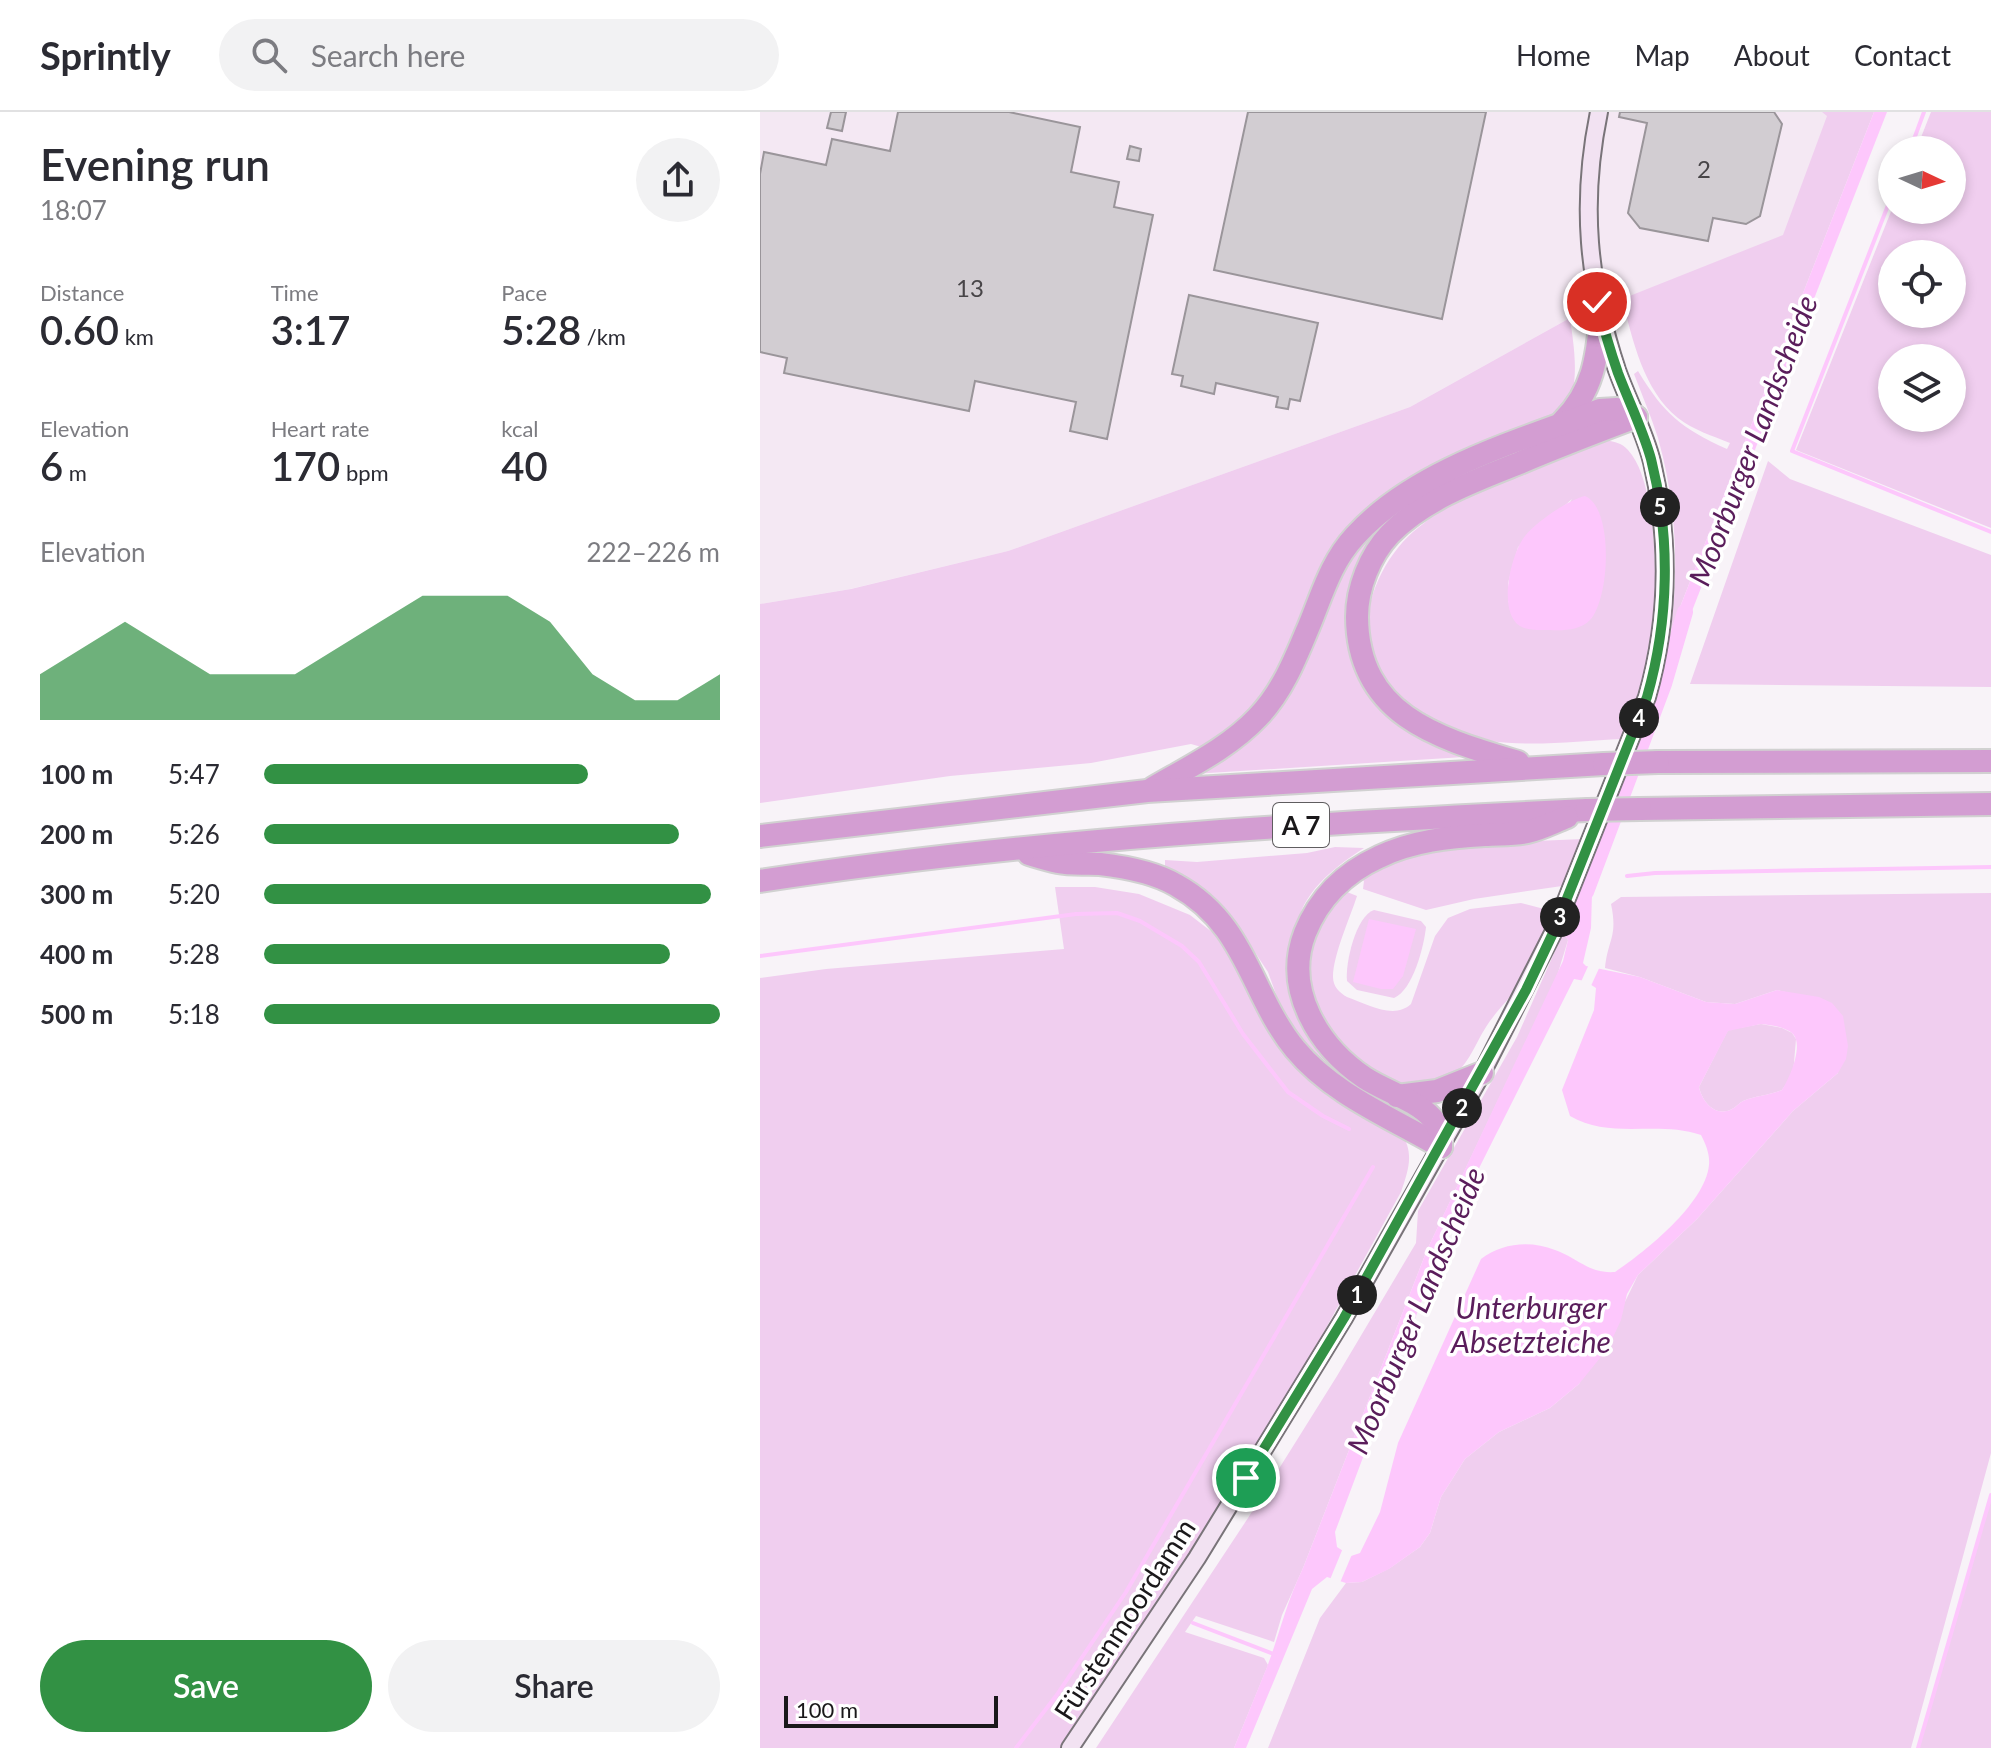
<!DOCTYPE html>
<meta charset="utf-8">
<style>
:root{--surface:#fff;--page:#f2f2f3;--text:#2b2b33;--muted:#7c7c81;--line:#e1e1e2;--accent:#329144}
body{margin:0;font-family:Lato,sans-serif;background:var(--page);color:var(--text);height:100vh;display:flex;flex-direction:column;font-size:30px;white-space:nowrap}
*{box-sizing:border-box;margin:0}
p{font-size:26px;color:var(--muted)}
.icon{flex:none;width:44px;height:44px;fill:none;stroke:currentColor;stroke-width:2;stroke-linecap:round;stroke-linejoin:round}
.map{position:relative;flex:1;overflow:hidden}
.sheet{display:flex;flex-direction:column;background:var(--surface);width:760px}
.sheet>*{flex:none}
.needle{width:52px;rotate:94deg}
.fabs{position:absolute;left:1118px;top:24px;display:grid;gap:16px}
.fabs a{display:grid;place-items:center;width:88px;height:88px;border-radius:50%;background:var(--surface);box-shadow:0 4px 12px #0003;font-size:40px}
.scale{position:absolute;left:24px;bottom:20px;width:214px;box-sizing:border-box;padding-left:8px;border:4px solid #1a181a;border-top:0;font-size:22px;line-height:28px;white-space:nowrap;color:#1a181a;-webkit-text-stroke:6px #fff;paint-order:stroke}
.pin{position:absolute;display:grid;place-items:center;width:68px;height:68px;color:#fff;margin:-34px;border:4px solid #fff;border-radius:50%;box-shadow:0 2px 8px #0007}
.km{position:absolute;width:40px;height:40px;margin:-20px;border-radius:50%;background:#222;color:#fff;font-size:22px;line-height:40px;text-align:center}
.round{display:grid;place-items:center;flex:none;width:84px;height:84px;border-radius:42px;background:var(--page)}
.head{display:flex;align-items:center;justify-content:space-between;height:136px;padding:0 40px}
h1{font-size:44px;font-weight:600;line-height:60px}
.figures{display:grid;grid-template-columns:repeat(3,1fr);gap:12px;height:136px;padding:8px 40px}
.figures div{display:grid;align-content:center}
.figures b{font-size:40px;font-weight:600}
.figures small{font-size:22px;font-weight:400}
.figures p{font-size:22px}
.chart{height:224px;padding:16px 40px}
.chart p{display:flex;justify-content:space-between}
.chart svg{width:100%;height:144px;margin-top:8px;fill:var(--accent);opacity:.7}
.button{display:flex;gap:16px;margin-top:auto;padding:16px 40px}
.button a{flex:1;height:92px;border-radius:48px;background:var(--accent);color:#fff;font-size:32px;font-weight:600;line-height:92px;text-align:center}
.button a+a{background:var(--page);color:var(--text)}
ul{padding:0 40px;list-style:none;font-size:26px}
li{display:grid;grid-template-columns:128px 96px 1fr;align-items:center;height:60px}
li i{height:20px;border-radius:10px;background:var(--accent)}
header{display:flex;align-items:center;gap:48px;box-sizing:border-box;height:112px;padding:0 40px;background:var(--surface);border-bottom:2px solid var(--line)}
header strong{font-size:38px}
nav{display:flex;gap:44px;margin-inline-start:auto;font-size:28px}
.search{width:560px;height:72px;background:var(--page);display:flex;align-items:center;gap:20px;box-sizing:border-box;padding:0 28px;border-radius:44px;color:var(--muted);font-size:30px}
main{display:flex;flex:1;min-height:0}
.map>svg:first-child{display:block}
.built{fill:#f4e8f3}
.green{fill:#f0ceef;fill-rule:evenodd}
.water{fill:#fdc7fc;fill-rule:evenodd}
.pier{fill:#f8f3f8}
.lines{fill:none;stroke-linecap:round;stroke-linejoin:round}
.stream{stroke:#fdc7fc;stroke-width:4}
.canal{stroke:#fdc7fc;stroke-width:16}
.building{fill:#d2cdd2;stroke:#9a959a;stroke-width:2}
.secondary-casing{stroke:#797479;stroke-width:20}
.motorway-casing{stroke:#d1d1d1;stroke-width:26}
.secondary{stroke:#f2e2f2;stroke-width:16}
.motorway{stroke:#d39dd2;stroke-width:22}
.motorway-bridge-casing{stroke:#d1d1d1;stroke-width:26;stroke-linecap:butt}
.motorway-bridge{stroke:#d39dd2;stroke-width:22}
.route-casing{stroke:#fff;stroke-width:16}
.route{stroke:#329144;stroke-width:10}
.labels{text-anchor:middle;dominant-baseline:central;stroke-width:7;stroke-linejoin:round;paint-order:stroke}
.number-label{font-size:24px;fill:#484548}
.shield{fill:#fff;stroke:#5f5d5f;stroke-width:2}
.shield-label{font-size:26px;font-weight:bold;fill:#1a181a}
.street-label{font-size:28px;fill:#1a181a;stroke:#fff}
.water-label{font-size:30px;font-style:italic;fill:#5a1d5b;stroke:#fff}
</style>
<header>
<strong>Sprintly</strong>
<div class="search"><svg class="icon" aria-label="search" viewBox="0 0 24 24"><circle cx="10" cy="10" r="6"/><path d="M15 15l6 6"/></svg>Search here</div>
<nav><a>Home</a><a>Map</a><a>About</a><a>Contact</a></nav>
</header>
<main>
<section class="sheet">
<div class="head"><div><h1>Evening run</h1><p>18:07</p></div><a class="round"><svg class="icon" aria-label="share" viewBox="0 0 24 24"><path d="M12 15V3M7 8l5-5 5 5M5 13v7h14v-7"/></svg></a></div>
<div class="figures">
<div><p>Distance</p><b>0.60<small> km</small></b></div>
<div><p>Time</p><b>3:17</b></div>
<div><p>Pace</p><b>5:28<small> /km</small></b></div>
</div>
<div class="figures">
<div><p>Elevation</p><b>6<small> m</small></b></div>
<div><p>Heart rate</p><b>170<small> bpm</small></b></div>
<div><p>kcal</p><b>40</b></div>
</div>
<div class="chart"><p><span>Elevation</span>222–226 m</p>
<svg viewBox="0 0 160 44" preserveAspectRatio="none"><path d="M0 44V30L10 22L20 14L30 22L40 30L50 30L60 30L70 22L80 14L90 6L100 6L110 6L120 14L130 30L140 38L150 38L160 30V44z"/></svg>
</div>
<ul>
<li><b>100 m</b>5:47<i style="width:71%"></i></li>
<li><b>200 m</b>5:26<i style="width:91%"></i></li>
<li><b>300 m</b>5:20<i style="width:98%"></i></li>
<li><b>400 m</b>5:28<i style="width:89%"></i></li>
<li><b>500 m</b>5:18<i style="width:100%"></i></li>
</ul>
<div class="button"><a>Save</a><a>Share</a></div>
</section>
<div class="map">
<svg width="1231" height="1636" viewBox="0 0 1231 1636">
<rect width="100%" height="100%" fill="#f8f3f8"/>
<!-- built -->
<path class="built" d="M0 0H1093L1047 129 810 206 650 295 248 439 90 477 0 492Z"/>
<!-- green -->
<g class="green">
<path d="M1062 0H1114L911 518C919 454 916 389 898 326 891 304 882 283 874 262L878 259C904 302 921 316 967 337L970 331C953 324 933 318 918 306 883 278 873 228 862 187L1023 123 1067 4Z"/>
<path d="M1171 0H1231V416L1036 338 1132 97 1192 98V38H1156ZM1132 142H1192V202H1132ZM1132 246H1192V306H1132Z"/>
<path d="M810 206C813 229 822 277 804 295 799 299 793 303 787 306L607 400 506 588 445 636 431 632 331 651 190 664 0 691V492L91 477 248 439 650 295Z"/>
<path d="M823 312 688 374 614 437 597 555 704 640V645L433 662 499 620 514 604 540 562 580 466 593 442 612 420 681 371Z"/>
<path d="M846 328C855 330 862 331 868 338 900 372 898 493 890 538 884 569 873 598 862 627 819 629 773 635 729 629 693 623 652 605 628 577 586 527 613 451 659 415 695 385 745 367 789 349 808 342 826 333 846 328ZM812 387 748 491V471L758 435Z"/>
<path d="M1008 349 1030 367 1231 443V575L930 572Z"/>
<path d="M823 727 802 774 714 787 666 798 603 777 604 769 601 767C669 728 747 731 823 727Z"/>
<path d="M575 735 604 736C578 753 545 777 538 810 533 834 536 863 536 887L641 996 637 1001 557 951 523 902 508 860 476 812 467 801 401 757 405 755V748L437 750 547 741Z"/>
<path d="M295 775H335L379 782 430 803 452 820 476 846 502 897 641 1021C655 1041 648 1059 641 1080L539 1265 459 1397 301 1636H0V866L66 857 304 837Z"/>
<path d="M587 780 597 784C590 806 573 843 573 865 573 875 580 881 587 885 607 892 634 908 651 892L675 824 688 806 710 797 761 791 792 799C785 823 773 850 760 871 750 887 736 899 726 915 716 930 708 955 691 964 674 972 656 976 637 972 605 966 563 921 552 890 544 867 550 840 556 818H559L576 791Z"/>
<path d="M1231 781V1341L1151 1636H508L560 1506 586 1471 602 1470 630 1456 660 1435 670 1421 681 1385 705 1347 739 1320 790 1296 819 1272 863 1194 878 1163 937 1107 1033 999 1078 961 1025 880 1017 878 975 892 946 890 880 865 845 856C848 827 858 825 851 792L861 785Z"/>
<path d="M614 798 661 809 666 815C664 834 653 878 634 886L597 878 587 869C585 851 596 804 614 798Z"/>
<path d="M803 821 808 828 797 864 667 1138 543 1456 522 1503 514 1530 436 1504 425 1520 504 1546 508 1553 474 1636H336L488 1406 577 1264 656 1131 658 1099 757 925Z"/>
<path d="M1001 912 1022 916 1032 921 1036 927 1033 962 1022 978C1010 983 995 984 983 989 979 991 976 995 972 997 955 1006 942 989 939 975L968 918Z"/>
<path d="M1231 1383V1636H1158L1159 1633Z"/>
</g>
<!-- water -->
<g class="water">
<path d="M1114 0H1127L923 522 911 518Z"/>
<path d="M825 384C854 396 850 487 830 508 821 518 803 519 790 518 780 518 769 519 760 514 737 500 751 441 765 424 776 410 808 388 825 384Z"/>
<path d="M827 760 838 764 832 781 831 816 823 851 826 854 880 865 946 890 975 892 1017 878 1059 885 1072 891 1083 904 1088 934 1086 947 1078 961 1033 999 937 1107 878 1163 867 1182 861 1208 848 1236 819 1272 790 1296 739 1320 705 1347 681 1385 670 1421 660 1435 629 1457 602 1470 586 1471 567 1465 552 1477 486 1636H474C485 1609 496 1582 507 1555 520 1521 526 1491 543 1456L667 1138 803 849 808 828 803 821ZM814 867 825 869 836 876 834 898 802 978 810 1004C850 1028 898 1008 941 1023 946 1033 950 1042 949 1053 945 1092 886 1139 855 1160 829 1162 816 1145 795 1138 770 1128 742 1131 721 1147L638 1331 620 1400 600 1441 591 1444 577 1435 575 1420 689 1116ZM1001 912C1011 913 1026 915 1033 922 1044 934 1029 967 1022 978 1010 983 995 984 983 989 979 991 976 995 972 997 955 1006 942 989 939 975L968 919Z"/>
<path d="M609 807 656 817 643 864 633 877H621L593 870Z"/>
</g>
<!-- pier -->
<g class="pier">
<path d="M830 850 841 852 830 876 820 872Z"/>
<path d="M583 1436 593 1440 579 1473 569 1470Z"/>
</g>
<g class="lines">
<!-- stream -->
<g class="stream">
<path d="M1150 38 1164 0"/>
<path d="M1132 83 1032 339 1231 420"/>
<path d="M867 764 895 761 1231 755"/>
<path d="M0 844 316 802 357 801 380 809 422 834 439 850 483 922 528 980 563 1004 589 1017"/>
<path d="M433 1511 516 1543"/>
<path d="M256 1636 296 1584 366 1480 613 1055"/>
<path d="M1158 1636 1231 1383"/>
</g>
<!-- canal -->
<path class="canal" d="M826 780 904 572 925 500"/>
</g>
<!-- building -->
<g class="building">
<path d="M71 0H86L82 19 67 16Z"/>
<path d="M138 0H249L320 15 311 60 359 70 354 95 393 103 347 327 310 319 316 290 215 269 209 299 24 261 27 246 0 240V62L4 40 66 53 72 27 130 39Z"/>
<path d="M488 0H726L682 207 454 158Z"/>
<path d="M860 0H1014L1022 12 1000 104 986 112 953 106 948 129 880 116 868 101 887 11 859 5Z"/>
<path d="M370 34 381 37 379 49 367 47Z"/>
<path d="M429 183 558 211 540 289 530 287 528 297 516 295 518 285 456 271 454 282 421 274 423 264 412 262Z"/>
</g>
<g class="lines">
<!-- secondary casing -->
<g class="secondary-casing">
<path id="secondary" d="M310 1636 437 1446 584 1206 722 961 794 819 887 585C909 508 910 428 892 350 884 318 868 289 857 258 828 170 820 92 839 0"/>
</g>
<!-- motorway casing -->
<g class="motorway-casing">
<g id="motorway">
<path d="M803 309C833 279 837 246 841 205"/>
<path d="M758 650C678 626 598 604 597 505 597 476 610 443 630 422 663 388 714 369 757 352 797 335 836 320 876 305"/>
<path d="M898 650 1231 649"/>
<path d="M393 676C429 655 470 635 498 605 521 581 534 550 546 521 561 487 569 452 595 424 655 358 758 329 840 298L857 297 876 305"/>
<path d="M880 697 1231 692"/>
<path d="M0 724 387 679 844 652"/>
<path d="M269 742C279 745 288 748 298 750 312 753 327 751 340 752 366 755 394 760 416 773 487 812 490 882 535 937 572 982 632 1006 681 1035"/>
<path d="M0 769C274 727 551 711 827 698"/>
<path d="M637 984 677 979 722 961"/>
<path d="M681 1035C681 1024 680 1015 672 1006 656 988 625 979 605 966 559 935 523 878 545 821 559 786 584 761 619 745 652 729 689 725 725 723 738 722 754 723 767 720 781 717 794 710 807 705"/>
</g>
</g>
<!-- secondary -->
<use href="#secondary" class="secondary"/>
<!-- motorway -->
<use href="#motorway" class="motorway"/>
<!-- motorway-bridge casing -->
<g class="motorway-bridge-casing">
<g id="motorway-bridge">
<path d="M844 652 898 650"/>
<path d="M827 698 880 697"/>
</g>
</g>
<!-- motorway-bridge -->
<use href="#motorway-bridge" class="motorway-bridge"/>
</g>
<g class="lines">
<!-- route casing -->
<g class="route-casing">
<path id="route" d="M486 1366 584 1206 766 878 794 819 887 585C909 508 911 426 891 347 883 318 869 290 858 261 850 238 843 214 837 190"/>
</g>
<!-- route -->
<use href="#route" class="route"/>
</g>
<g class="labels">
<!-- number labels -->
<g class="number-label">
<text x="944" y="56">2</text>
<text x="210" y="175">13</text>
</g>
<!-- shield labels -->
<rect class="shield" x="513" y="691" width="56" height="44" rx="6"/>
<g class="shield-label">
<text x="541" y="713">A 7</text>
</g>
<!-- street labels -->
<g class="street-label">
<text transform="translate(364 1507) rotate(-57)">Fürstenmoordamm</text>
</g>
<!-- water labels -->
<g class="water-label">
<text transform="translate(992 328) rotate(-69)">Moorburger Landscheide</text>
<text x="771" y="1195">Unterburger<tspan x="771" dy="34">Absetzteiche</tspan></text>
<text transform="translate(655 1198) rotate(-67)">Moorburger Landscheide</text>
</g>
</g>
</svg>
<div class="fabs">
<a><svg class="needle" viewBox="-14 -14 28 28"><path d="M0-13l5 13h-10z" fill="#e53935"/><path d="M0 13l5-13h-10z" fill="#7c7c81"/></svg></a>
<a><svg class="icon" aria-label="locate" viewBox="0 0 24 24"><circle cx="12" cy="12" r="6"/><path d="M12 2v4M12 18v4M2 12h4M18 12h4"/></svg></a>
<a><svg class="icon" aria-label="layers" viewBox="0 0 24 24"><path d="M12 4l9 5-9 5-9-5zM3 14l9 5 9-5"/></svg></a>
</div>
<div class="scale">100 m</div>
<div class="pin" style="left:486px;top:1366px;background:#1e9e55"><svg class="icon" aria-label="arrive" viewBox="0 0 24 24"><path d="M6 21V4h12l-3 4 3 4H6"/></svg></div>
<div class="pin" style="left:837px;top:190px;background:#d93025"><svg class="icon" aria-label="check" viewBox="0 0 24 24"><path d="M5 12l5 5 9-10"/></svg></div>
<b class="km" style="left:597px;top:1183px">1</b>
<b class="km" style="left:702px;top:996px">2</b>
<b class="km" style="left:800px;top:805px">3</b>
<b class="km" style="left:879px;top:606px">4</b>
<b class="km" style="left:900px;top:395px">5</b>
</div>
</main>
